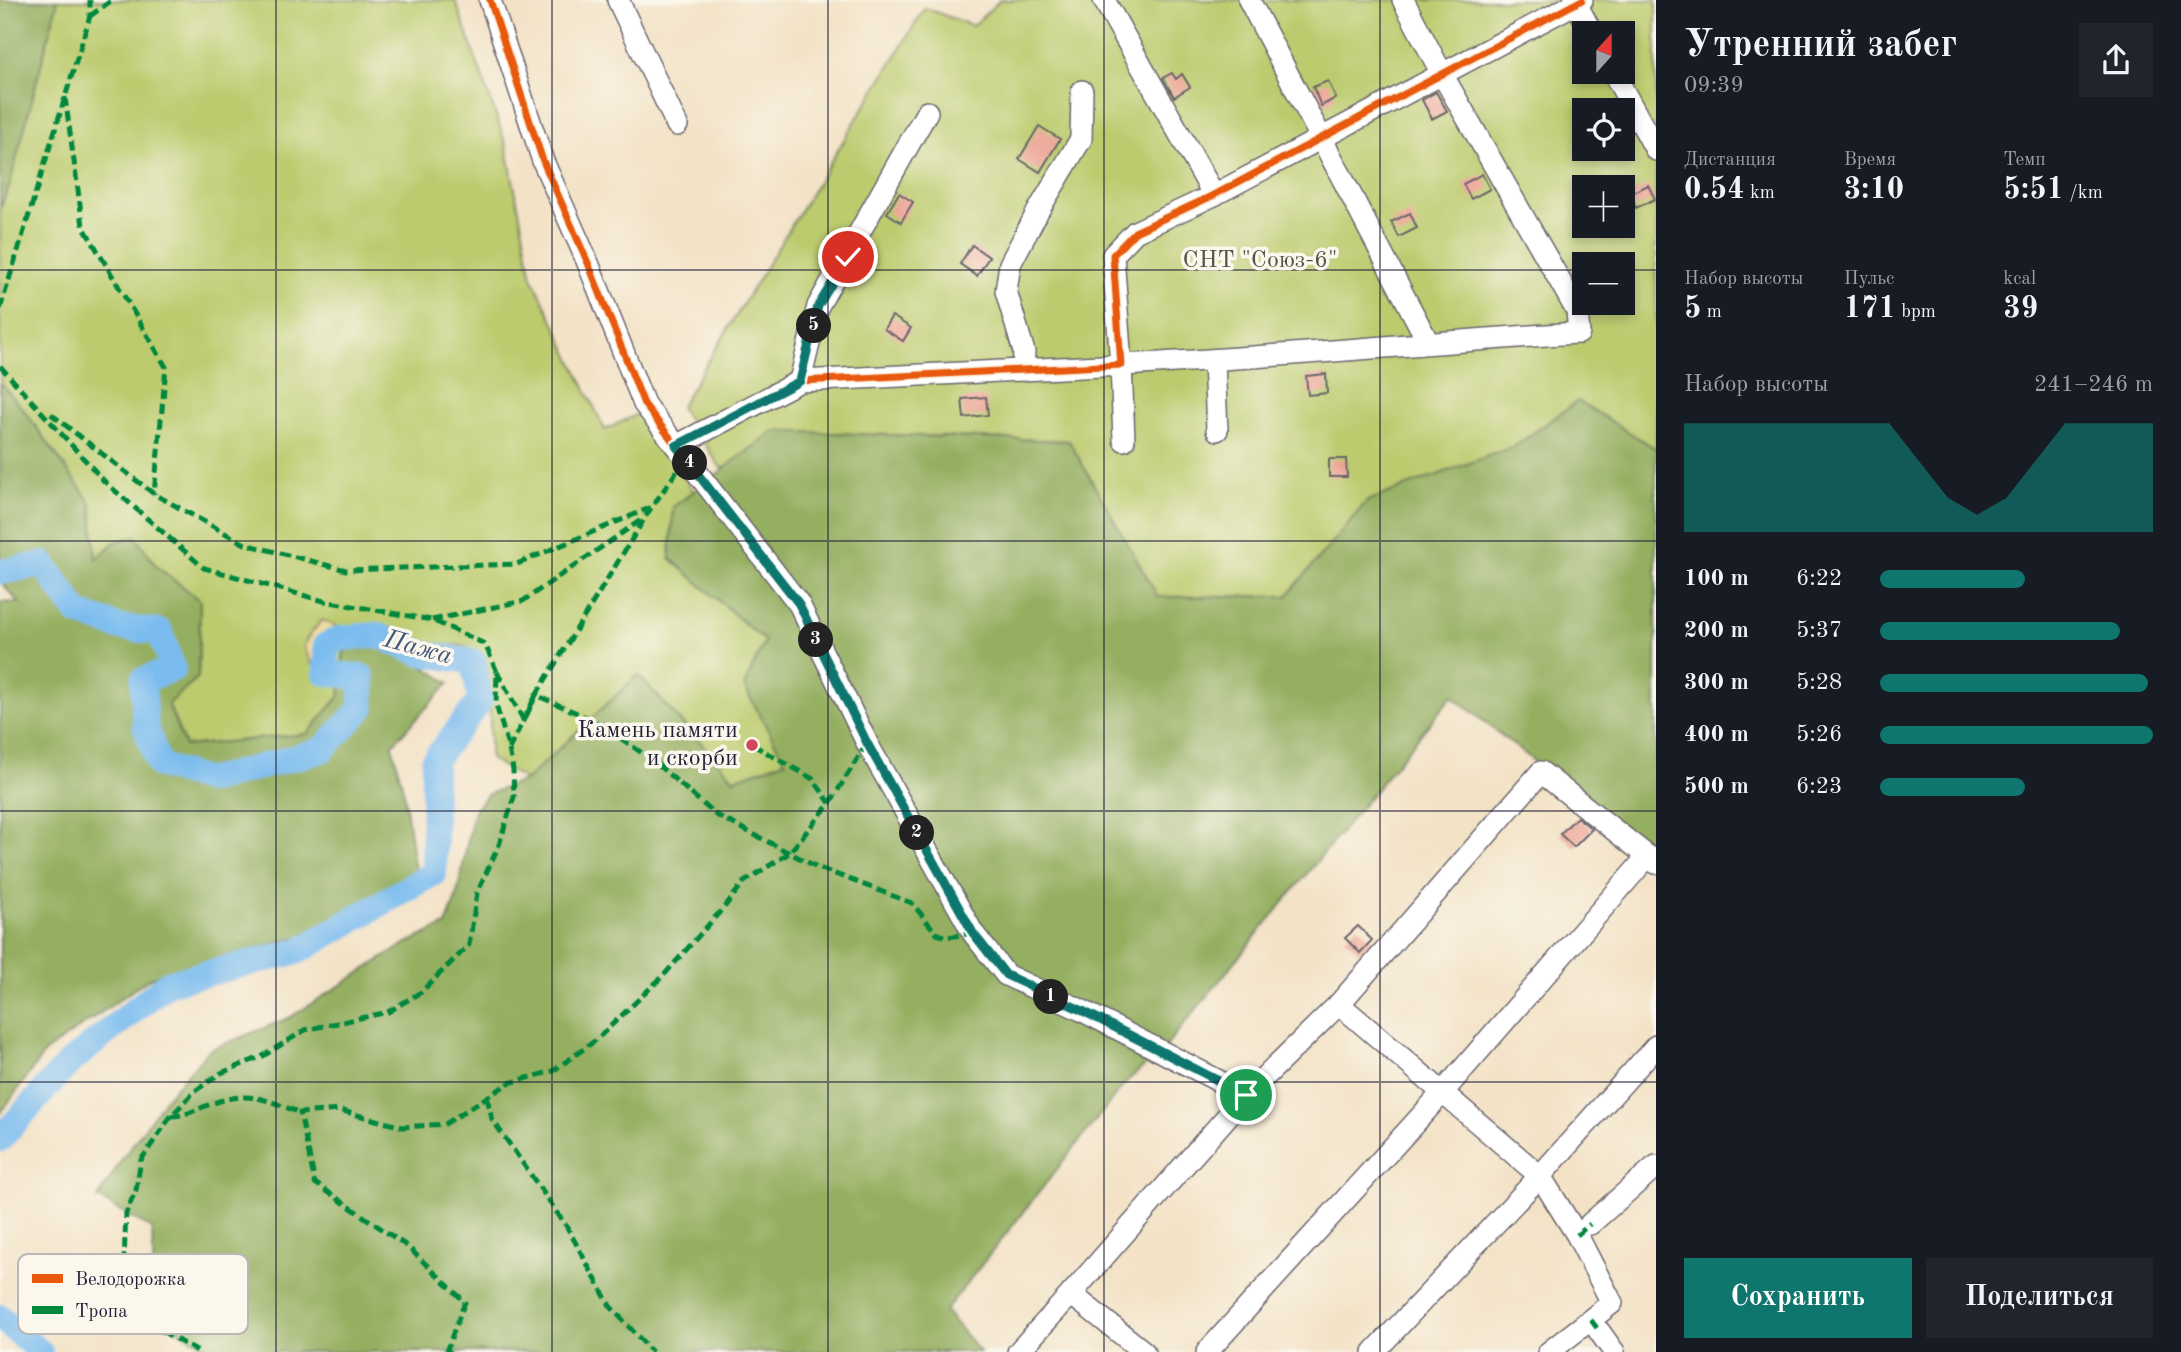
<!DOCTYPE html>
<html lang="ru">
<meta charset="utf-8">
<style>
:root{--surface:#171b24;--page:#20242c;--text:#f1f3f6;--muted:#9ea1a6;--accent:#0f766e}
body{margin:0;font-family:"Old Standard TT",serif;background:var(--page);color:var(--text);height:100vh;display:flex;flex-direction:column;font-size:26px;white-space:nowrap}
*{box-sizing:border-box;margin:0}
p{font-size:23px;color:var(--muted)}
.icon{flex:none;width:38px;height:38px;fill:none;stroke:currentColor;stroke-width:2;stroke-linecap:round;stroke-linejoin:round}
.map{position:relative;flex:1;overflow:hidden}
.details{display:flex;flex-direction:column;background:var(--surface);width:525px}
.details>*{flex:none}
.needle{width:46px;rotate:21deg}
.fabs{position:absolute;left:1572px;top:21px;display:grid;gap:14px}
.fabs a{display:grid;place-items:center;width:63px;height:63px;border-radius:0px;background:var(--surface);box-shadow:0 4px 10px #0003;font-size:35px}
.pin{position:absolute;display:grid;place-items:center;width:60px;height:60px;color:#fff;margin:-30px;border:4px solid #fff;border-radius:50%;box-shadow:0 2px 7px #0007}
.km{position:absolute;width:35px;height:35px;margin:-18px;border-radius:50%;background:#222;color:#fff;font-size:19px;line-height:35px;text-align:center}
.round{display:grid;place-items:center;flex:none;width:74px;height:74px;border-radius:0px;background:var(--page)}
.head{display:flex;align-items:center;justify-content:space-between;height:119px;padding:0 28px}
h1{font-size:38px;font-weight:700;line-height:52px}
.figures{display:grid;grid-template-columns:repeat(3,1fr);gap:10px;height:119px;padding:7px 28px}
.figures div{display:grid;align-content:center}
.figures b{font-size:30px;font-weight:700}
.figures small{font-size:19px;font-weight:400}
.figures p{font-size:19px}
.chart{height:196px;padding:14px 28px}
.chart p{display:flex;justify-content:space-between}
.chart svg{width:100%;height:126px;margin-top:7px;fill:var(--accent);opacity:.7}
.button{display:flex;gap:14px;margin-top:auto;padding:14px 28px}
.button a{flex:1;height:80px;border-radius:0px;background:var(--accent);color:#fff;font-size:28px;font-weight:700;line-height:80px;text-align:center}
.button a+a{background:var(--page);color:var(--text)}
ul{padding:0 28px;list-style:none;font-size:23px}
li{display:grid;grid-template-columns:112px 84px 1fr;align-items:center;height:52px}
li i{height:18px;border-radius:9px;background:var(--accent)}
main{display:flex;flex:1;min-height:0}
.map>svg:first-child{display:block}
.green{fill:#bbcb6d;stroke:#6e7654;stroke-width:2;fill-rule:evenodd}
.forest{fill:#94af60;stroke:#5b684e;stroke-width:2}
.sand{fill:#eeda9e;stroke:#887e6c;stroke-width:2}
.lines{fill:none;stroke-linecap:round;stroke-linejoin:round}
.river{stroke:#7abcef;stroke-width:26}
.building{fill:#eca293}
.minor-casing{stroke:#6b656c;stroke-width:24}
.minor{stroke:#fff;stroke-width:21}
.quiet{stroke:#00873e;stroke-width:5;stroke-dasharray:10 5;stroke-linecap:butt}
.cycleway-casing{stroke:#fbf7ec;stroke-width:11}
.cycleway{stroke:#e8590c;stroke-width:7}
.route-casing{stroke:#fff;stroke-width:14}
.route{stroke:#0f766e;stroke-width:9}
.grid{fill:none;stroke:#22223b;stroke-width:2;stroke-opacity:0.55}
.poi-dot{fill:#d1495b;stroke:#fbf7ec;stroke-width:2.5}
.labels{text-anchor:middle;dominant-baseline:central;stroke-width:7;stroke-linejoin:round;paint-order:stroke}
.park-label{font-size:24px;fill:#50554a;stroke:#fbf7ec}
.poi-label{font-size:24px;fill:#22223b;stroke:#fbf7ec;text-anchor:end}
.water-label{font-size:26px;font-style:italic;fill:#41587a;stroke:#fbf7ec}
.key{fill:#fbf7ec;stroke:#bab7b7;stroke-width:2}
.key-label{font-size:19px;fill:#22223b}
</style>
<main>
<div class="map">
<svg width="1656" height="1352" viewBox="0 0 1656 1352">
<rect width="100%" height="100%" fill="#fbf7ec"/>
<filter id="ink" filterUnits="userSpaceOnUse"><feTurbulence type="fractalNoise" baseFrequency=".0143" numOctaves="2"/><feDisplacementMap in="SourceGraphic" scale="14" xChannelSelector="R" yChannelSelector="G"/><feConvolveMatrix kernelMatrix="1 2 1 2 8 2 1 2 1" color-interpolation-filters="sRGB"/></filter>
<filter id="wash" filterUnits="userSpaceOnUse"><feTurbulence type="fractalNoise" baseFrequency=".00686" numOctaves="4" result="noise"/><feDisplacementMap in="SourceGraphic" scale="28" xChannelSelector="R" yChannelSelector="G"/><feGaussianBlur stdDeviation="1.57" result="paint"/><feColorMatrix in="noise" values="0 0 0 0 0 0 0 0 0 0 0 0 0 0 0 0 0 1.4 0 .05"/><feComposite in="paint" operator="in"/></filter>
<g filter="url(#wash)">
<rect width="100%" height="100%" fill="#f3e2c6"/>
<!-- green -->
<g class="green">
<path d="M58 0H455L506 144 532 277 605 430 642 412 694 492 673 507 670 558 765 641 744 686 786 761 734 779 638 675 526 780 490 759V694L466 646 385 641 344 651 341 696 307 734 185 746 168 704 198 677 200 600 157 567 135 536 114 543 96 559 91 503 23 409 0 383V208L9 187Z"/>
<path d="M1000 0H1656V449L1578 401 1515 446 1368 501 1288 596 1157 597 1069 441 774 431 723 471 680 407 925 8 973 26ZM1584 33H1622V72H1584ZM1584 110H1622V149H1584ZM1584 187H1622V226H1584ZM1584 264H1622V303H1584Z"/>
</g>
<!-- forest -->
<g class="forest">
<path d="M0 0H58L9 187 0 208Z"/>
<path d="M0 383 23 409 91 503 96 559 114 543 135 536 157 567 200 600 198 677 168 704 185 746 307 734 340 696 344 651 385 641 449 683 392 745 404 793 415 871 299 937 150 978 45 1052 0 1114V602L19 603 0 581Z"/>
<path d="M1578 401 1656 449V858L1452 696 1162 1051 1126 1082 945 1311 980 1352H214L165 1322 154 1282 152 1229 98 1198 122 1159 167 1097 209 1050 289 1018 407 943 446 925 457 895 474 810 488 794 526 780 638 675 734 779 785 761 744 686 765 641 670 558 673 507 774 431 1069 441 1158 597 1287 596 1367 501 1515 446Z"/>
</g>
<!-- sand -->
<path class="sand" d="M322 620 338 627 342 638 326 645V667L312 664 304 648 307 638Z"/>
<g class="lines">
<!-- river -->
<g class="river">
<path d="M0 572 43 564 78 613 118 627 160 632 173 669 143 680 145 725 159 765 208 781 322 750 362 708V677L326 673V645L342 638 377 635 420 653 474 662 480 701 434 760V873L299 951 168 983 68 1064 0 1139"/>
<path d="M0 1317 40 1352"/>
</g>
</g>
<g id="blocks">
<!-- building -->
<g class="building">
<path d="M1172 73 1176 79 1182 74 1190 87 1174 97 1163 78Z"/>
<path d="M1328 81 1336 98 1321 106 1313 87Z"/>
<path d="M1436 92 1447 111 1432 119 1422 100Z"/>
<path d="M1039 126 1060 139 1040 172 1019 159Z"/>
<path d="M1482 174 1490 189 1471 199 1463 184Z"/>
<path d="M1648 185 1655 199 1636 208 1630 194Z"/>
<path d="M899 193 913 202 901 222 887 213Z"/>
<path d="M1410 213 1417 228 1399 237 1391 222Z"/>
<path d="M972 245 989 257 977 276 960 264Z"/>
<path d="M892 316 911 328 903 341 884 329Z"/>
<path d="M1326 374 1327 393 1308 395 1306 376Z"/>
<path d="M986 397 988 415 964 418 962 399Z"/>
<path d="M1329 459H1346L1347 477H1329Z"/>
<path d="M1577 817 1592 829 1574 847 1560 834Z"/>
<path d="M1358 926 1372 940 1360 953 1345 938Z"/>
</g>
</g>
</g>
<g filter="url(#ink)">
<use href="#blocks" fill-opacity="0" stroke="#6b656c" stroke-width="2"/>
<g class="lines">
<!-- minor casing -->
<g class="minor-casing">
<g id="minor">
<path d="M490 0 543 161 588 263 644 404 799 604 867 743 973 933 1006 975 1081 1010 1246 1095"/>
<path d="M618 0 677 125"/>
<path d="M1104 0 1214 195"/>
<path d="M1249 0 1428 342"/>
<path d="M1574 0 1592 33"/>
<path d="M1613 72 1656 150"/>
<path d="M1214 361 1217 430"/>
<path d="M1023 370 1024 352 1006 291 1010 264 1038 211 1081 139 1082 91"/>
<path d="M800 381 818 306 927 112"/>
<path d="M1124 440 1121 365C1274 358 1426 342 1579 333L1577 311 1442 74 1403 0"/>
<path d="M676 446 800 381 1121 365 1113 255 1135 232 1214 195 1582 0"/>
<path d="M1339 1004 1541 772 1656 863"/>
<path d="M1590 1224 1656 1166"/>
<path d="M1599 1331 1614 1352"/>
<path d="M1018 1352 1071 1294"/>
<path d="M1144 1352 1071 1294 1246 1095 1339 1004 1540 1176 1374 1352"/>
<path d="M1207 1352 1443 1092 1648 856"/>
<path d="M1549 1352 1612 1303 1577 1235 1540 1176 1656 1046"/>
</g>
</g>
<!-- minor -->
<use href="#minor" class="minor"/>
<!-- quiet -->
<g class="quiet">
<path d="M90 16 112 0"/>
<path d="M65 97 83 226 166 367 154 494"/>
<path d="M0 309 90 16V0"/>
<path d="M0 366 104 481 204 568 324 601 432 620 485 644 497 672 496 705 509 749 513 770 514 797 499 845 477 893 469 945 421 992 388 1012 305 1030 263 1056 221 1073 195 1091 171 1116 141 1160 136 1190 126 1213 124 1261 148 1323 198 1352"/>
<path d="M51 414 154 494 245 544 346 570 517 564 652 507 686 458"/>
<path d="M432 620 523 601 641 520"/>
<path d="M497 672 524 721 536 695 595 721 651 759 716 815 819 868 912 903 937 934 947 937 973 933"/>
<path d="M753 745 813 779 830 803"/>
<path d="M509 749 536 695 651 508"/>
<path d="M487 1097 492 1119 567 1227 610 1306 652 1352"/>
<path d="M171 1116C186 1116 195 1110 208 1105 248 1090 263 1098 300 1113"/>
<path d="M1577 1235 1590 1224"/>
<path d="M1591 1320 1599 1331"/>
<path d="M450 1352 447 1349 465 1302 408 1247 315 1183 300 1113 339 1110 402 1127 445 1124 509 1083 553 1071 596 1040 664 975 726 905 744 882 789 853 830 803 867 743"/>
</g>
<!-- cycleway casing -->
<g class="cycleway-casing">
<g id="cycleway">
<path d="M490 0 543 161 588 263 644 404 799 604 867 743 973 933 1006 975 1081 1010 1246 1095"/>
<path d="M676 446 800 381 1121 365 1113 255 1135 232 1214 195 1582 0"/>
</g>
</g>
<!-- cycleway -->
<use href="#cycleway" class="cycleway"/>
</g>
</g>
<g class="lines" filter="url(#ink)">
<!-- route casing -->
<g class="route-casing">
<path id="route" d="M848 257 818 306 800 381 676 446 799 604 867 743 938 870 973 933 1006 975 1081 1010 1246 1095"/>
</g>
<!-- route -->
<use href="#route" class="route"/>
</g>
<!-- grid -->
<path class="grid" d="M276 0V1352M552 0V1352M828 0V1352M1104 0V1352M1380 0V1352M0 270H1584M1622 270H1656M0 541H1656M0 811H1656M0 1082H1656"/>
<!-- markers -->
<circle class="poi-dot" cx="752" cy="745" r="7"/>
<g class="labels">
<!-- park labels -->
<g class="park-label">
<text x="1260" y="261">СНТ "Союз-6"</text>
</g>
<!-- poi labels -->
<g class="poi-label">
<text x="738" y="731">Камень памяти<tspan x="738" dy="28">и скорби</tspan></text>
</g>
<!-- water labels -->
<g class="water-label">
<text transform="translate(418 648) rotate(15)">Пажа</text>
</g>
</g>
<!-- legend -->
<rect x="18" y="1254" width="230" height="80" rx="10" class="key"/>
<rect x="32" y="1274" width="31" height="9" fill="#e8590c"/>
<rect x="32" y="1306" width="31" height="8" fill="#00873e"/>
<g class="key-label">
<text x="75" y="1285">Велодорожка</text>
<text x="75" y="1317">Тропа</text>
</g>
</svg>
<div class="fabs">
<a><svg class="needle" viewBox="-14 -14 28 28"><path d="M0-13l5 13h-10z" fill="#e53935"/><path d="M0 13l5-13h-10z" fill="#9ea1a6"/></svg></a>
<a><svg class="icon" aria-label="locate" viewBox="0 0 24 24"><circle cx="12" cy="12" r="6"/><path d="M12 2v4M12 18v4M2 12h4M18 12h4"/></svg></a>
<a>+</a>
<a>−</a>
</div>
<div class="pin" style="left:1246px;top:1095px;background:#1e9e55"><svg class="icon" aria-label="arrive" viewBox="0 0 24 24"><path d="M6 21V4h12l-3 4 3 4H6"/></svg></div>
<div class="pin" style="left:848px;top:257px;background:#d93025"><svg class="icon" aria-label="check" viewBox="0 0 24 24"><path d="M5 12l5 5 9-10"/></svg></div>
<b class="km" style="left:1051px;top:997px">1</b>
<b class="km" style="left:917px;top:833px">2</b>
<b class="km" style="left:816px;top:640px">3</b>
<b class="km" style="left:690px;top:463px">4</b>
<b class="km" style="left:814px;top:326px">5</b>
</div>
<section class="details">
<div class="head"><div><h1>Утренний забег</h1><p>09:39</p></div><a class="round"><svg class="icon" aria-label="share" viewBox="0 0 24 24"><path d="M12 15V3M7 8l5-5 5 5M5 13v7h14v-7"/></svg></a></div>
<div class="figures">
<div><p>Дистанция</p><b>0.54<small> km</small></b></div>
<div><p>Время</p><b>3:10</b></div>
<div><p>Темп</p><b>5:51<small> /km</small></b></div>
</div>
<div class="figures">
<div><p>Набор высоты</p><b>5<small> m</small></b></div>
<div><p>Пульс</p><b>171<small> bpm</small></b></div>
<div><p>kcal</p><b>39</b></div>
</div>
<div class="chart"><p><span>Набор высоты</span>241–246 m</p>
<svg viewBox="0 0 160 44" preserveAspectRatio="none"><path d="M0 44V6L10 6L20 6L30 6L40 6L50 6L60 6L70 6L80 19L90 32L100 38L110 32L120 19L130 6L140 6L150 6L160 6V44z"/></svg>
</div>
<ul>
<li><b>100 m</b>6:22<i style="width:53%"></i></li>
<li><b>200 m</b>5:37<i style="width:88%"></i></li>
<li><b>300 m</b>5:28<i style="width:98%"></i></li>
<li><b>400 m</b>5:26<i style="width:100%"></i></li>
<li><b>500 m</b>6:23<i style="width:53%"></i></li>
</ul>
<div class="button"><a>Сохранить</a><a>Поделиться</a></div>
</section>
</main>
